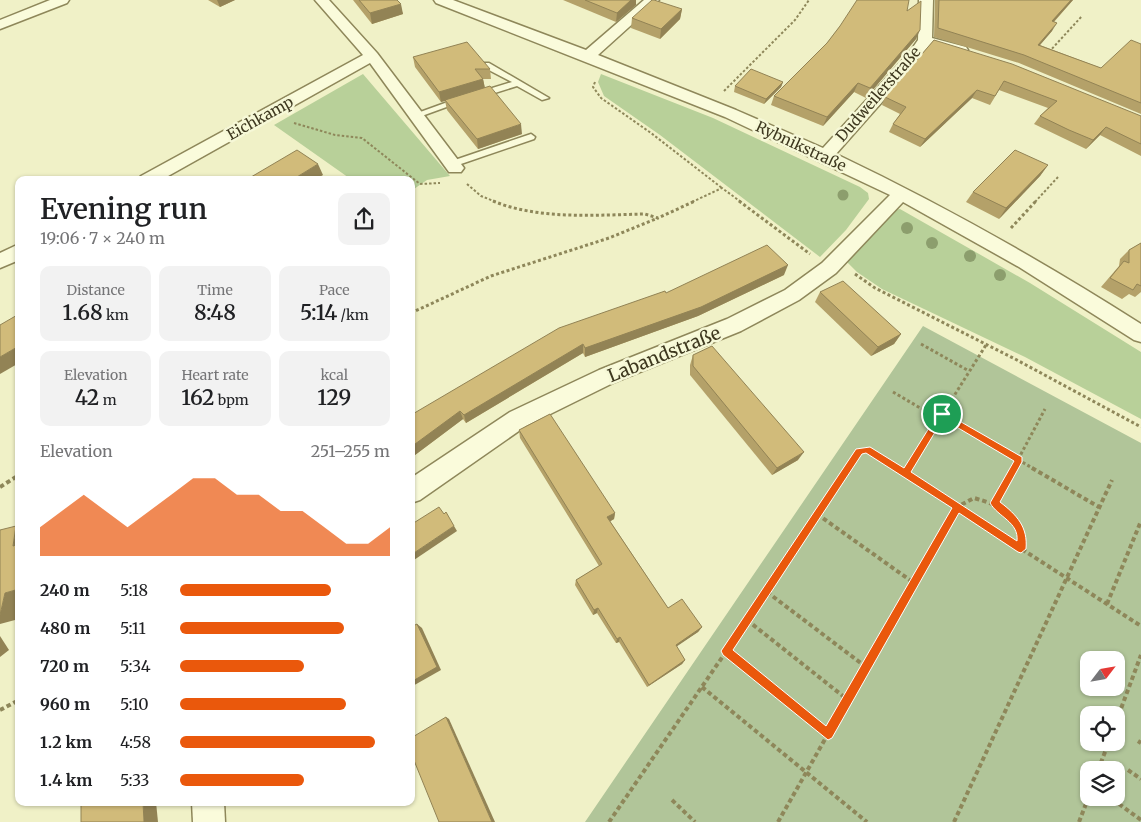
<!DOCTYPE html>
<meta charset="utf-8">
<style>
:root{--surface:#fff;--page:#f2f2f2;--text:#202124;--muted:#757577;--accent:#ea580c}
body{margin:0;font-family:Merriweather,serif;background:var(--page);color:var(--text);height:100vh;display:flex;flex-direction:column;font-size:19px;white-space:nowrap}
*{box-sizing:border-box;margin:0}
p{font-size:16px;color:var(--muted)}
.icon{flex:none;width:28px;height:28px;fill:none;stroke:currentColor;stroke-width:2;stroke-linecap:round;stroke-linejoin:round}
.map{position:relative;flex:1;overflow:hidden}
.panel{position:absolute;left:15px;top:176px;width:400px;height:630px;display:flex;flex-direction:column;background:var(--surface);border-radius:10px;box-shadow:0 1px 4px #0004}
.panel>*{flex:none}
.needle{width:32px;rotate:59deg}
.tools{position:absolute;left:1080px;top:651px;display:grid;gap:10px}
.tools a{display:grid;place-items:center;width:45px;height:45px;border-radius:10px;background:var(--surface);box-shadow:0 1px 4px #0004;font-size:25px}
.pin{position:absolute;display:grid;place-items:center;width:42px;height:42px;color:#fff;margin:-21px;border:2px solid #fff;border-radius:50%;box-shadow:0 1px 5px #0007}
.round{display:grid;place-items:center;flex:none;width:52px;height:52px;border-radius:10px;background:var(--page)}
.summary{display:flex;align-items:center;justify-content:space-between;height:85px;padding:0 25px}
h1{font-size:28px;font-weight:600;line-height:38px}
.metrics{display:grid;grid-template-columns:repeat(3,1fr);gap:8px;height:85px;padding:5px 25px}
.metrics div{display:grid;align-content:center;border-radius:10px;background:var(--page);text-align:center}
.metrics b{font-size:21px;font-weight:600}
.metrics small{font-size:14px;font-weight:400}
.metrics p{font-size:14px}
.chart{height:140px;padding:10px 25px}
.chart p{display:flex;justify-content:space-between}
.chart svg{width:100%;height:90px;margin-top:5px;fill:var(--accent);opacity:.7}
ul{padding:0 25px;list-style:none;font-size:16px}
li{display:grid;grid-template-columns:80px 60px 1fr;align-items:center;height:38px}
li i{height:12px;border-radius:6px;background:var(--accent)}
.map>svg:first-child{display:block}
.green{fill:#b8d099}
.cemetery{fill:#b1c599;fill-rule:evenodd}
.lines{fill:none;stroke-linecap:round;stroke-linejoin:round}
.lane-casing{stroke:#8e875a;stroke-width:3}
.street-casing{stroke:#8e875a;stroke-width:3}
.path-far2{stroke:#8e875a;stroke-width:2;stroke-dasharray:2.5 2;stroke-linecap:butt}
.path-far1{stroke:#8e875a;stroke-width:3;stroke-dasharray:3 2.5;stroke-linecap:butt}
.path{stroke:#8e875a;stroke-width:4;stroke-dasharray:4.5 3;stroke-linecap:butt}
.lane{fill:#fafbdb;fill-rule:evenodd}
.street{fill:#fafbdb;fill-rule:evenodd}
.tree{fill:#8c9e6d}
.wall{fill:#b4a169}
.shaded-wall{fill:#928355}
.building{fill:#d1bb7a;stroke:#928355}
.route{fill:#ea580c;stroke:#fff;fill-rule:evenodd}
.labels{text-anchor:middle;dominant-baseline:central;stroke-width:5;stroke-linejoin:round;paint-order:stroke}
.far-street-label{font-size:15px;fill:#3e381f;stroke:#f6f8d7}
.street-label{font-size:18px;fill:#3e381f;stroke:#f6f8d7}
</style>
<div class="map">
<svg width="1141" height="822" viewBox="0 0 1141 822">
<rect width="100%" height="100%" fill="#f0f1c7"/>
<!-- green -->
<g class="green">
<path d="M363 74 450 176 427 180 411 191V180H352L274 125Z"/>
<path d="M601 74 713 118 860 187 868 193 869 199 846 230 820 257 660 135 604 96 598 82Z"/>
<path d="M900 209 1030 283 1141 352V419L1025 357 882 289 857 272 847 262 893 210Z"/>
</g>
<!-- cemetery -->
<path class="cemetery" d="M923 326 1141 443V822H585ZM1089 660H1116V688H1089ZM1089 715H1116V742H1089ZM1089 770H1116V798H1089Z"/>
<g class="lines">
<!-- lane casing -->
<g class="lane-casing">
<g id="lane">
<path d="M483 63H489L549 98 542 100 517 86 482 97H476V93L512 82 483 67Z"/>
<path d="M456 99 463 101 419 117 412 115Z"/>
<path d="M531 134 535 137 534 139 455 166 452 167 448 164 449 162Z"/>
</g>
</g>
<!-- street casing -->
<g class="street-casing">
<g id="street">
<path d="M50 0H69L67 3 0 29V20Z"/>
<path d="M315 0H329L377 53 461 164 464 168 461 172H449L370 63 161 180H138L141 176 363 55Z"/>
<path d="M434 0H453L586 50 644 0H659L598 55 736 110 823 148 909 53 918 40 919 0H933L932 38 966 47 968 50 961 54 929 46 920 59 836 154C941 204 1042 261 1141 324V342L1134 340 1019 267 903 202 836 273 799 300 741 331 615 382 526 426 420 500 411 503V478L510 412 599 370 727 319 785 290 822 263 890 195 725 117 436 3Z"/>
<path d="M19 244V260L0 268V253Z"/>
<path d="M192 802H224L225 822H193Z"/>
</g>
</g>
<!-- path-far2 -->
<g class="path-far2">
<path d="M1049 52 1082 16"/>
<path d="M595 82 593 87 601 98 651 133 722 188"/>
<path d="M724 91 795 20 809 0"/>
<path d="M294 123 335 135 362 138 420 184 440 183"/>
<path d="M467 184 481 196 496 202"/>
<path d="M692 202 722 188 741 202"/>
<path d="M1035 202 1058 177"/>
</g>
<!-- path-far1 -->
<g class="path-far1">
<path d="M493 201C539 220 596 215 645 214L658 218 695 201"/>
<path d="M739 201 810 254"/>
<path d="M1011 228 1036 201"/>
<path d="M855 274 875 288 1015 359 1141 427"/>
<path d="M411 313 491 276 609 238 658 218"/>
<path d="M921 344 969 371"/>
<path d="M893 392 939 419"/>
<path d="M942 415 1034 469"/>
<path d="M847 469 859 451 867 449 898 469"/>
<path d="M908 469 986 345"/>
<path d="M1013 469 1045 409"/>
</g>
<!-- path -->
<g class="path">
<path d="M896 468 1141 626"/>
<path d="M1032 468 1099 507"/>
<path d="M905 473 908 468"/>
<path d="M0 487 19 475"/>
<path d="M995 503 1014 468"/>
<path d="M817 514 914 583"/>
<path d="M767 592 866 667"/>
<path d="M1107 604 1141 521"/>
<path d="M747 620 848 700"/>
<path d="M727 651 828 734"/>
<path d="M702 687 867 822"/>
<path d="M0 710 19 700"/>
<path d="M1116 722 1141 655"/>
<path d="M1138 741 1141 743"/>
<path d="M1098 770 1109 742"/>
<path d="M1128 770 1141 779"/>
<path d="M672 800 695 822"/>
<path d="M1119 804 1141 820"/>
<path d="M609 822 767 592 848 468"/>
<path d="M778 822 957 507 974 498C1003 506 1021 517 1021 549"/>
<path d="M954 822 1112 480"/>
<path d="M1079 822 1089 796"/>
</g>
<!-- lane -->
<use href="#lane" class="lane"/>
<!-- street -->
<use href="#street" class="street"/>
</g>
<!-- trees -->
<g class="tree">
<circle cx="843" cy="195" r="5.5"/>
<circle cx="907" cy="228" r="6"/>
<circle cx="932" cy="243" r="6"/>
<circle cx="970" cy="256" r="6"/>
<circle cx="1000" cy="275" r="6"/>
</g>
<!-- wall -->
<g class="wall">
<path d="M208 0H235L220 7Z"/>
<path d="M353 0H397L403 14 372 24Z"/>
<path d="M563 0H636V5L616 22Z"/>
<path d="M935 0H1073L1054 22 1052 31 1040 45 1101 68 1141 44V114L1019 63 934 37Z"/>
<path d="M682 9 680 19 660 39 631 28 632 18Z"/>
<path d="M907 11 916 39 866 98 854 92 823 126 771 105 774 96 827 43 840 26Z"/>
<path d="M934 40 1141 116V156L1100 135 1086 149 1063 138 1034 124 1040 116 1048 108 999 90 990 105 972 98 920 147 889 132 893 124 900 114 882 105 885 97Z"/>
<path d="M413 57 490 69 491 79H483L485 88 522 134 478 149 447 110 445 101 441 102 415 67Z"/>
<path d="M783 82 781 87 764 104 734 92 735 86Z"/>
<path d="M1048 165 1040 176 999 219 966 202 973 192Z"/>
<path d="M1141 243V292L1135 297 1129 294 1122 299 1101 287 1119 266 1120 259 1129 250Z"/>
<path d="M784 275 698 316 585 357 583 353 466 423 463 419 411 458V415L666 293Z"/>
<path d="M820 292 901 334 894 344 871 356 815 302Z"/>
<path d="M693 355 798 460 772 475 690 375V365Z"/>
<path d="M519 430 615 513 614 519 610 521 668 608 702 627 698 632 676 646 685 660 682 664 647 687 619 642 616 643 597 613 593 615 575 585 576 580 599 566 520 438Z"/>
</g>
<!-- shaded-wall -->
<g class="shaded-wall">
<path d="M217 0H235L220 7Z"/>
<path d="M631 0H636V5L616 22 617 13Z"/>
<path d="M1071 0H1073L1047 29 1052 21Z"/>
<path d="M401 4 403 14 372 24 370 13Z"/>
<path d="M682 9 680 19 660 39 661 29Z"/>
<path d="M1057 23 1052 31 1033 53 1038 45Z"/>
<path d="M920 30 916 39 866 98 870 88Z"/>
<path d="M483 79 485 89 441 102 439 92Z"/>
<path d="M783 82 781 87 764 104 766 99Z"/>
<path d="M858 83 854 92 823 126 827 117Z"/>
<path d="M977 90 972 98 920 147 925 139Z"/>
<path d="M521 124 522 134 478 149 477 139Z"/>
<path d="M1106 127 1100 135 1086 149 1093 140Z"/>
<path d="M318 164 323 175 315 180H292Z"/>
<path d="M1048 165 1040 176 999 219 1006 208Z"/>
<path d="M788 265 784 275 698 316 585 357V348Z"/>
<path d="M901 334 894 344 871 356 878 347Z"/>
<path d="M583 344V353L466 423 464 415Z"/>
<path d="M19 346V363L0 374V357Z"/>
<path d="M460 411 463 419 411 458V447Z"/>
<path d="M804 452 798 460 772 475 777 468Z"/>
<path d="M615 513 614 519 606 524 607 517Z"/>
<path d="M16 526 19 528V548L13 546Z"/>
<path d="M454 526 457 531 411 562V555Z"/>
<path d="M19 589V598L15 620 0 624V615L5 593Z"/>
<path d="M598 608 597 613 593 615 594 610Z"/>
<path d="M417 624 422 628 441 670 411 687Z"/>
<path d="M702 627 698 632 673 649 676 645Z"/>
<path d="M0 636 9 650 0 657Z"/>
<path d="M620 637 619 642 616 643 617 639Z"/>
<path d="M685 660 682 664 647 687 649 685Z"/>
<path d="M446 717 449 719 495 822H492Z"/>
<path d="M143 802H156L158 822H144Z"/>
</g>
<!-- building -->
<g class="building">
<path d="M359 0H397L401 4 370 13Z"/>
<path d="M585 0H631L617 13Z"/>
<path d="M652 0H654L682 9 661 29 632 18Z"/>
<path d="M857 0H909L907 11 921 1 920 30 870 88 858 83 827 117 774 96 827 43 840 26Z"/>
<path d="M939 0H1071L1052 21 1057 23 1038 45 1101 68 1131 40 1141 44V103L1024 55 938 28Z"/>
<path d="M934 40 1012 64 1141 116V144L1106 127 1093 140 1069 130 1040 116 1057 101 1004 81 995 96 977 90 925 139 893 124 906 107 885 97Z"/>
<path d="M467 42 490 69H475L483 79 439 92 413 57Z"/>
<path d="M751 69 783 82 766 99 735 86Z"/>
<path d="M490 86 521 124 477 139 445 100Z"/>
<path d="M297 150 318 164 292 180H246Z"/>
<path d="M1015 150 1048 165 1006 208 973 192Z"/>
<path d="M1141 243V286L1137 284 1133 290 1110 278 1124 261 1129 263V250Z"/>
<path d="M767 245 788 265 701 307 585 348 583 344 464 415 460 411 411 447V415L559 328 665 291 666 293Z"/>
<path d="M843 281 901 334 878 347 820 292Z"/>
<path d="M19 314V346L0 357V325Z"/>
<path d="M712 346 804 452 777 468 693 366V355Z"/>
<path d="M550 414 615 513 607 517 668 608 682 599 702 627 676 645 685 660 649 685 620 637 617 639 598 608 594 610 576 580 602 564 519 430Z"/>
<path d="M439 507 444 514 446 512 454 526 411 555V531L414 529 412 524Z"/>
<path d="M16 526 13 546 19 544V589L5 593 0 615V530Z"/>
<path d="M417 624 437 667 411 682V627Z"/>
<path d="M446 717 492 822H439L411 753V738Z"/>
<path d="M81 802H143L144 822H81Z"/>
</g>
<!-- route -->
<path class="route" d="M942 411 1022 457V462L1000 502C1017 515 1028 527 1026 549L1021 553 1018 552 959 513 832 738 828 740 723 655 721 651 856 449 870 447 904 468 939 412ZM943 419 1014 461 990 503C998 517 1019 522 1017 541L911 472ZM866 453 952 508 826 726 733 650 862 454Z"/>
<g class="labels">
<!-- far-street labels -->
<g class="far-street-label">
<text transform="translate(878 94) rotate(-49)">Dudweilerstraße</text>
<text transform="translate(260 118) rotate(-29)">Eichkamp</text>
<text transform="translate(801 146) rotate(25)">Rybnikstraße</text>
</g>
<!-- street labels -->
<g class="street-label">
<text transform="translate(664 354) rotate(-22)">Labandstraße</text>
</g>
</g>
</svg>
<div class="tools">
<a><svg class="needle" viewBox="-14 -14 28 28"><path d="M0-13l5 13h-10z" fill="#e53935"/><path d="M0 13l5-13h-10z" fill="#757577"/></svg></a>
<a><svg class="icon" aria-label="locate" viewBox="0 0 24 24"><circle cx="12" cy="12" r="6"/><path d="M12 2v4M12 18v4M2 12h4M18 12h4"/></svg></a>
<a><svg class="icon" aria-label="layers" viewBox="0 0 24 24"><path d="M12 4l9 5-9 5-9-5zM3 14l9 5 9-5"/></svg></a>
</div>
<div class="pin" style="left:942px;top:414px;background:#1e9e55"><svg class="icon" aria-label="arrive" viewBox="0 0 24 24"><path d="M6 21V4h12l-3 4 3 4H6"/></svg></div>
<section class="panel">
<div class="summary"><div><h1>Evening run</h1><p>19:06 · 7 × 240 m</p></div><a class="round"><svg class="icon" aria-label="share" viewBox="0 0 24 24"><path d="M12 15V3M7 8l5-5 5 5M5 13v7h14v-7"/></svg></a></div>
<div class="metrics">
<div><p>Distance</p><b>1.68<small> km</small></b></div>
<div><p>Time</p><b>8:48</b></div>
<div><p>Pace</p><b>5:14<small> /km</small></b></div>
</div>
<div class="metrics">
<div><p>Elevation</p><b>42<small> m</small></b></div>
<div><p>Heart rate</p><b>162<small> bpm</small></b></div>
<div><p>kcal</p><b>129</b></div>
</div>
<div class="chart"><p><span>Elevation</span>251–255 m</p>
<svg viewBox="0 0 160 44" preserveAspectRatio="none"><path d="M0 44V30L10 22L20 14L30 22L40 30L50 22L60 14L70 6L80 6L90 14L100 14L110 22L120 22L130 30L140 38L150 38L160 30V44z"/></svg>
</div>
<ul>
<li><b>240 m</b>5:18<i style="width:72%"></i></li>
<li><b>480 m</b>5:11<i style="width:78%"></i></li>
<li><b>720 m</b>5:34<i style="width:59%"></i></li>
<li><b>960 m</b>5:10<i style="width:79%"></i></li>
<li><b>1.2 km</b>4:58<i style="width:93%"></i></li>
<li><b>1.4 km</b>5:33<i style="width:59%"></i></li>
</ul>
</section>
</div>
